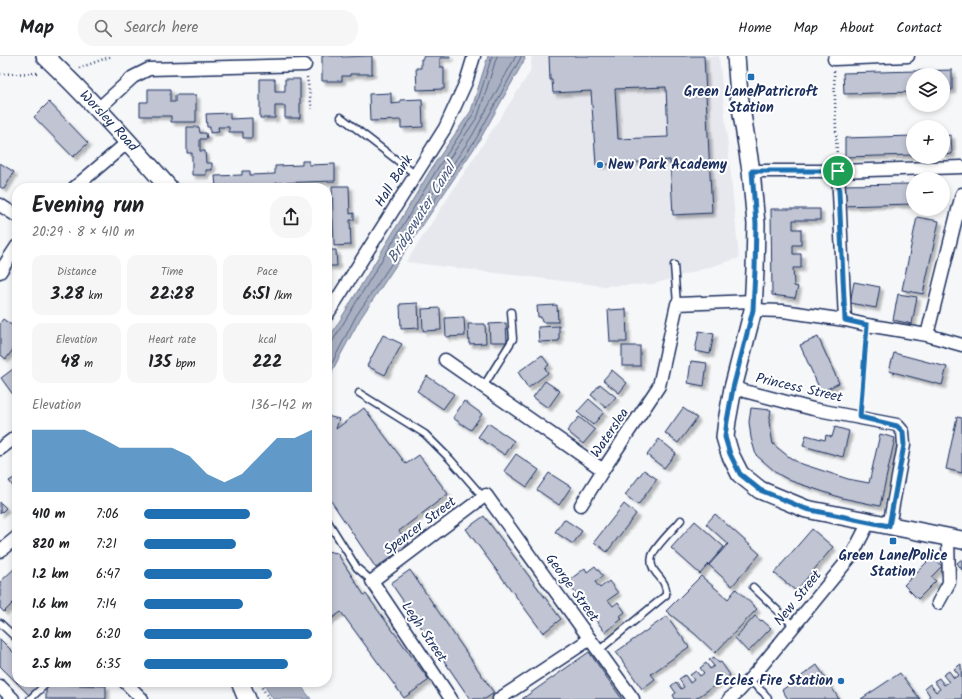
<!DOCTYPE html>
<meta charset="utf-8">
<style>
:root{--surface:#fff;--page:#f6f6f6;--text:#202124;--muted:#757577;--line:#e0e0e0;--accent:#1f6fb2}
body{margin:0;font-family:Kalam,sans-serif;background:var(--page);color:var(--text);height:100vh;display:flex;flex-direction:column;font-size:15px;white-space:nowrap}
*{box-sizing:border-box;margin:0}
p{font-size:13px;color:var(--muted)}
.icon{flex:none;width:22px;height:22px;fill:none;stroke:currentColor;stroke-width:2;stroke-linecap:round;stroke-linejoin:round}
.map{position:relative;flex:1;overflow:hidden}
.details{position:absolute;left:12px;top:127px;width:320px;height:504px;display:flex;flex-direction:column;background:var(--surface);border-radius:16px;box-shadow:0 2px 6px #0003}
.details>*{flex:none}
.fabs{position:absolute;left:906px;top:12px;display:grid;gap:8px}
.fabs a{display:grid;place-items:center;width:44px;height:44px;border-radius:50%;background:var(--surface);box-shadow:0 2px 6px #0003;font-size:20px}
.pin{position:absolute;display:grid;place-items:center;width:34px;height:34px;color:#fff;margin:-17px;border:2px solid #fff;border-radius:50%;box-shadow:0 1px 4px #0007}
.round{display:grid;place-items:center;flex:none;width:42px;height:42px;border-radius:16px;background:var(--page)}
.headline{display:flex;align-items:center;justify-content:space-between;height:68px;padding:0 20px}
h1{font-size:22px;font-weight:800;line-height:30px}
.stats{display:grid;grid-template-columns:repeat(3,1fr);gap:6px;height:68px;padding:4px 20px}
.stats div{display:grid;align-content:center;border-radius:10px;background:var(--page);text-align:center}
.stats b{font-size:17px;font-weight:800}
.stats small{font-size:11px;font-weight:400}
.stats p{font-size:11px}
.chart{height:112px;padding:8px 20px}
.chart p{display:flex;justify-content:space-between}
.chart svg{width:100%;height:72px;margin-top:4px;fill:var(--accent);opacity:.7}
ul{padding:0 20px;list-style:none;font-size:13px}
li{display:grid;grid-template-columns:64px 48px 1fr;align-items:center;height:30px}
li i{height:10px;border-radius:5px;background:var(--accent)}
header{display:flex;align-items:center;gap:24px;box-sizing:border-box;height:56px;padding:0 20px;background:var(--surface);border-bottom:1px solid var(--line)}
header strong{font-size:19px}
nav{display:flex;gap:22px;margin-inline-start:auto;font-size:14px}
.search{width:280px;height:36px;background:var(--page);display:flex;align-items:center;gap:10px;box-sizing:border-box;padding:0 14px;border-radius:16px;color:var(--muted);font-size:15px}
.map>svg:first-child{display:block}
.built{fill:#e6e8ee}
.water{fill:#a9b0c1;stroke:#707c99}
.lines{fill:none;stroke-linecap:round;stroke-linejoin:round}
.shore{stroke:#546386;stroke-width:1}
.building{fill:#c0c4d3;stroke:#1b2f5e;fill-rule:evenodd;filter:url(#shadow)}
.lane-casing{stroke:#1b2f5e;stroke-width:9}
.street-casing{stroke:#1b2f5e;stroke-width:15}
.secondary-casing{stroke:#1b2f5e;stroke-width:20}
.path{stroke:#1b2f5e;stroke-width:2.5;stroke-dasharray:1 3;stroke-linecap:butt}
.lane{stroke:#fff;stroke-width:6}
.street{stroke:#fff;stroke-width:12}
.secondary{stroke:#fff;stroke-width:17}
.route-casing{stroke:#fff;stroke-width:8}
.route{stroke:#1f6fb2;stroke-width:5}
.poi-dot{fill:#1f6fb2;stroke:#fff;stroke-width:1.5}
.labels{text-anchor:middle;dominant-baseline:central;stroke-width:4;stroke-linejoin:round;paint-order:stroke}
.poi-label{font-size:14px;font-weight:bold;fill:#1b2f5e;stroke:#fff}
.street-label{font-size:14px;fill:#1b2f5e;stroke:#fff}
.water-label{font-size:15px;font-style:italic;fill:#4d5c81;stroke:#fff}
</style>
<header>
<strong>Map</strong>
<div class="search"><svg class="icon" aria-label="search" viewBox="0 0 24 24"><circle cx="10" cy="10" r="6"/><path d="M15 15l6 6"/></svg>Search here</div>
<nav><a>Home</a><a>Map</a><a>About</a><a>Contact</a></nav>
</header>
<div class="map">
<svg width="962" height="643" viewBox="0 0 962 643">
<defs>
<filter id="shadow"><feDropShadow dx="3.5" dy="3.5" stdDeviation="1" flood-color="#0004"/></filter>
</defs>
<rect width="100%" height="100%" fill="#f6f7f9"/>
<filter id="ink" filterUnits="userSpaceOnUse"><feTurbulence type="fractalNoise" baseFrequency=".025" numOctaves="2"/><feDisplacementMap in="SourceGraphic" scale="8" xChannelSelector="R" yChannelSelector="G"/><feConvolveMatrix kernelMatrix="1 2 1 2 8 2 1 2 1" color-interpolation-filters="sRGB"/></filter>
<g filter="url(#ink)">
<!-- built -->
<path class="built" d="M532 0H719L739 202 654 228 604 230 406 206 530 16Z"/>
<!-- water -->
<g class="water">
<path d="M488 0H524L525 3 479 85 360 263 333 313 327 337V288L331 279 435 107 471 55Z"/>
<path d="M262 626H298L311 643H273Z"/>
</g>
<g class="lines">
<!-- shore -->
<g class="shore">
<path d="M497 0 478 60 443 112 423 146 424 148H426L472 80 516 0"/>
<path d="M327 288 332 286 439 110 474 57 492 0"/>
<path d="M327 321 330 311 356 260 476 83 520 3 521 0"/>
</g>
</g>
<!-- building -->
<g class="building">
<path d="M322 0H342V1L372 0V18H350V20H342V25H322Z"/>
<path d="M423 0H450V2H440V11H444V33L417 34 416 12H421V3H423Z"/>
<path d="M549 0H704L712 157 673 159 670 104 596 109 591 35 553 37 552 24H550ZM666 31 668 81 618 83 615 33Z"/>
<path d="M952 14V34L943 35V19H913V36L844 38 843 17Z"/>
<path d="M260 23H275V35H285V23H300V62H285V50H275V62H260Z"/>
<path d="M148 33H170V46H175V39H196V66H171V60H140V46H148Z"/>
<path d="M391 37V48L400 47V44L422 43 423 71 401 72V64L370 65 369 38Z"/>
<path d="M49 46 88 87 73 101 34 61Z"/>
<path d="M230 57V63L252 62V82H243V76H229V71H218L219 76 210 77V71H207L206 58Z"/>
<path d="M187 71H199L200 77H206L207 83H200V95H205L206 107H212V114H206V119H192V97H187Z"/>
<path d="M951 79 952 98 943 99V80Z"/>
<path d="M913 80V99L845 101V82Z"/>
<path d="M302 105H309V109L335 108V125L276 127V132H216L215 120 242 119V115H250V119L275 118V110L302 109Z"/>
<path d="M0 107 14 116 4 133 0 131Z"/>
<path d="M913 128V148L841 150 840 129Z"/>
<path d="M332 130H349L350 158 354 157V164H350L351 189 334 190Z"/>
<path d="M771 153H820V164H793V173H801V189H793V198H801V212H793L794 230 798 231 795 242 772 239Z"/>
<path d="M917 161 939 165 923 238 902 234Z"/>
<path d="M327 194H336L337 210H327Z"/>
<path d="M854 226 880 231 876 252 850 247Z"/>
<path d="M898 238 917 241 912 268 893 264Z"/>
<path d="M418 247 419 272 401 273 400 248Z"/>
<path d="M557 249 558 266H542L541 261H538L537 250Z"/>
<path d="M440 252 441 274 423 275 422 253Z"/>
<path d="M626 253 627 286H610L608 254Z"/>
<path d="M464 261 465 280 446 281 445 262Z"/>
<path d="M3 263 17 273V288L6 303 1 299 0 300V267Z"/>
<path d="M506 267 507 286H490L489 268Z"/>
<path d="M468 268H485L486 287 469 288Z"/>
<path d="M559 270V285L539 286 538 271Z"/>
<path d="M699 275 714 278 710 298 695 295Z"/>
<path d="M383 279 402 288 385 319 367 310Z"/>
<path d="M818 281 839 327 821 336 800 289Z"/>
<rect x="622" y="290" width="18" height="20"/>
<path d="M894 297 947 311 942 329 889 315Z"/>
<path d="M542 299 549 309 545 312 548 317 528 332 518 316Z"/>
<path d="M691 305 707 307 704 330 688 327Z"/>
<path d="M17 310V344L1 322Z"/>
<path d="M612 314 627 327 619 337 603 324Z"/>
<path d="M427 320 454 338 443 353 417 335Z"/>
<path d="M545 325 560 335 548 352 533 341Z"/>
<path d="M600 328 616 341 606 352 591 339Z"/>
<path d="M589 343 604 356 593 369 577 356Z"/>
<path d="M464 345 482 358 471 374 453 362Z"/>
<path d="M364 352 406 408 419 399 448 438 399 475 409 488 376 512 327 439V360L339 363 336 373Z"/>
<path d="M683 352 697 362 678 387 665 377Z"/>
<path d="M751 352 771 354 769 366 773 388 789 401 799 407 848 423 869 427 880 378 895 382 880 450 842 442 791 425 778 418 756 399 751 382 749 366Z"/>
<path d="M579 361 595 374 583 388 567 375Z"/>
<path d="M957 361 962 362V417L946 413Z"/>
<path d="M488 367 514 385 505 399 478 381Z"/>
<path d="M835 371 849 375 843 401 803 390 806 379 825 384 826 379 832 381Z"/>
<path d="M659 383 676 397 664 412 647 399Z"/>
<path d="M516 398 539 414 527 431 504 415Z"/>
<path d="M644 414 657 423 638 449 625 439Z"/>
<path d="M549 417 571 431 559 449 537 434Z"/>
<path d="M17 420V436L9 425Z"/>
<path d="M0 446 6 452 0 458Z"/>
<path d="M624 448 636 458 607 496 594 486Z"/>
<path d="M715 458 760 498 732 530 709 509 728 488 706 468Z"/>
<path d="M484 460 561 563 543 577 466 473Z"/>
<path d="M564 463 582 475 573 488 555 476Z"/>
<path d="M695 465 724 491 700 518 671 492Z"/>
<path d="M812 473 833 491 796 535 774 517Z"/>
<path d="M327 495 337 497 364 539 366 538 429 624 404 642 341 556 327 566Z"/>
<path d="M932 501 942 510 931 521 936 525 918 543 904 529Z"/>
<path d="M962 503V514L957 507Z"/>
<path d="M17 510V543L4 556 0 552V526Z"/>
<path d="M595 510 603 520 595 526 600 532 609 525 618 537 608 544 613 550 618 546 625 556 620 560 622 563 605 576 567 526 585 512 587 516Z"/>
<path d="M410 514 494 637 485 643H470L391 527Z"/>
<path d="M701 520 728 543 736 533 757 553 715 597 695 578 666 555Z"/>
<path d="M667 560 689 591 651 618 655 623 642 633 616 596Z"/>
<path d="M755 560 761 565 762 564 771 572 748 596 735 582Z"/>
<path d="M0 583 17 600V626L44 627 30 640 0 610Z"/>
<path d="M589 596 622 643H522Z"/>
<path d="M714 601 719 607 721 606 730 619 695 643H675L673 639 676 637 671 630 676 626 681 633 684 631 679 623 685 619 690 627 694 624 690 619 696 615 700 620 704 617 700 612 706 607 710 613 714 610 709 604Z"/>
<path d="M961 608 962 643H928L927 642 930 640 925 632 930 628 936 636 940 633 934 625 939 622 944 629 949 626 943 619 949 615 954 622 959 619 954 613Z"/>
<path d="M817 609 839 643H788L782 634Z"/>
<path d="M900 617 920 643H861Z"/>
<path d="M46 628 106 630V643H46Z"/>
</g>
<g class="lines">
<!-- lane casing -->
<g class="lane-casing">
<g id="lane">
<path d="M341 61 416 119"/>
<path d="M674 209 677 248"/>
<path d="M483 331 513 283 511 256"/>
<path d="M359 337 425 378 450 403 483 441"/>
<path d="M327 464 357 512 372 525"/>
<path d="M753 531 794 570"/>
<path d="M0 567 17 583"/>
<path d="M598 595 666 539C667 529 662 524 656 517 652 512 650 507 652 500 655 490 674 473 681 464"/>
<path d="M749 624 764 637 768 643"/>
<path d="M30 643 48 626"/>
</g>
</g>
<!-- street casing -->
<g class="street-casing">
<g id="street">
<path d="M834 3 908 0"/>
<path d="M98 53 133 21 149 13 305 9"/>
<path d="M751 115H838L962 111"/>
<path d="M838 115 845 264"/>
<path d="M74 132 129 85"/>
<path d="M0 149 17 160"/>
<path d="M0 216 17 190"/>
<path d="M753 254 783 255 845 264 867 269 927 279 962 289"/>
<path d="M327 259 445 72 466 26 474 0"/>
<path d="M927 279 962 138"/>
<path d="M445 304 603 414 659 330 677 248 753 245"/>
<path d="M733 332 813 353 897 369 903 376 904 389 889 470"/>
<path d="M0 393 17 380"/>
<path d="M581 449 603 414"/>
<path d="M0 495 17 481"/>
<path d="M938 547 949 527 948 481"/>
<path d="M125 626 142 643"/>
<path d="M0 630 13 643"/>
<path d="M451 643 372 525 486 439 633 643"/>
<path d="M499 643 590 583"/>
<path d="M729 643 739 635 758 614 852 499 869 466"/>
</g>
</g>
<!-- secondary casing -->
<g class="secondary-casing">
<g id="secondary">
<path id="s1" d="M45 0C89 42 129 86 169 132"/>
<path d="M736 0 739 39 751 115 756 168 755 214 753 254 733 332 727 365 725 381 730 398 740 418 760 434 806 453 962 484"/>
<path d="M240 626 247 643"/>
</g>
</g>
<!-- path -->
<g class="path">
<path d="M79 12 112 0"/>
<path d="M834 15 837 102"/>
<path d="M0 18 39 17"/>
<path d="M307 21 312 53"/>
<path d="M327 277 330 271"/>
<path d="M861 349 866 282"/>
<path d="M260 628 269 643"/>
</g>
<!-- lane -->
<use href="#lane" class="lane"/>
<!-- street -->
<use href="#street" class="street"/>
<!-- secondary -->
<use href="#secondary" class="secondary"/>
</g>
</g>
<g class="lines" filter="url(#ink)">
<!-- route casing -->
<g class="route-casing">
<path id="route" d="M752 115H838L845 264 867 269 860 361 897 370 903 376 904 389 889 470 806 453 760 434 740 418 730 398 725 381 727 365 733 332 753 254 755 214 756 168Z"/>
</g>
<!-- route -->
<use href="#route" class="route"/>
</g>
<!-- markers -->
<g class="poi-dot">
<rect x="747" y="17" width="8" height="8" rx="2"/>
<circle cx="600" cy="109" r="4"/>
<rect x="889" y="481" width="8" height="8" rx="2"/>
<circle cx="841" cy="625" r="4"/>
</g>
<g class="labels">
<!-- poi labels -->
<g class="poi-label">
<text x="751" y="36">Green Lane/Patricroft<tspan x="751" dy="16">Station</tspan></text>
<text x="608" y="109" text-anchor="start">New Park Academy</text>
<text x="893" y="500">Green Lane/Police<tspan x="893" dy="16">Station</tspan></text>
<text x="833" y="625" text-anchor="end">Eccles Fire Station</text>
</g>
<!-- street labels -->
<g class="street-label">
<text stroke="none"><textPath href="#s1" startOffset="91">Worsley Road</textPath></text>
<text transform="translate(394 125) rotate(-58)">Hall Bank</text>
<text transform="translate(799 332) rotate(13)">Princess Street</text>
<text transform="translate(610 377) rotate(-56)">Waterslea</text>
<text transform="translate(420 470) rotate(-37)">Spencer Street</text>
<text transform="translate(572 532) rotate(54)">George Street</text>
<text transform="translate(798 542) rotate(-51)">New Street</text>
<text transform="translate(424 576) rotate(56)">Legh Street</text>
</g>
<!-- water labels -->
<g class="water-label">
<text transform="translate(422 157) rotate(-58)">Bridgewater Canal</text>
</g>
</g>
</svg>
<div class="fabs">
<a><svg class="icon" aria-label="layers" viewBox="0 0 24 24"><path d="M12 4l9 5-9 5-9-5zM3 14l9 5 9-5"/></svg></a>
<a>+</a>
<a>−</a>
</div>
<div class="pin" style="left:838px;top:115px;background:#1e9e55"><svg class="icon" aria-label="arrive" viewBox="0 0 24 24"><path d="M6 21V4h12l-3 4 3 4H6"/></svg></div>
<section class="details">
<div class="headline"><div><h1>Evening run</h1><p>20:29 · 8 × 410 m</p></div><a class="round"><svg class="icon" aria-label="share" viewBox="0 0 24 24"><path d="M12 15V3M7 8l5-5 5 5M5 13v7h14v-7"/></svg></a></div>
<div class="stats">
<div><p>Distance</p><b>3.28<small> km</small></b></div>
<div><p>Time</p><b>22:28</b></div>
<div><p>Pace</p><b>6:51<small> /km</small></b></div>
</div>
<div class="stats">
<div><p>Elevation</p><b>48<small> m</small></b></div>
<div><p>Heart rate</p><b>135<small> bpm</small></b></div>
<div><p>kcal</p><b>222</b></div>
</div>
<div class="chart"><p><span>Elevation</span>136–142 m</p>
<svg viewBox="0 0 160 44" preserveAspectRatio="none"><path d="M0 44V6L10 6L20 6L30 6L40 11L50 17L60 17L70 17L80 17L90 22L100 33L110 38L120 33L130 22L140 11L150 11L160 6V44z"/></svg>
</div>
<ul>
<li><b>410 m</b>7:06<i style="width:63%"></i></li>
<li><b>820 m</b>7:21<i style="width:55%"></i></li>
<li><b>1.2 km</b>6:47<i style="width:76%"></i></li>
<li><b>1.6 km</b>7:14<i style="width:59%"></i></li>
<li><b>2.0 km</b>6:20<i style="width:100%"></i></li>
<li><b>2.5 km</b>6:35<i style="width:86%"></i></li>
</ul>
</section>
</div>
